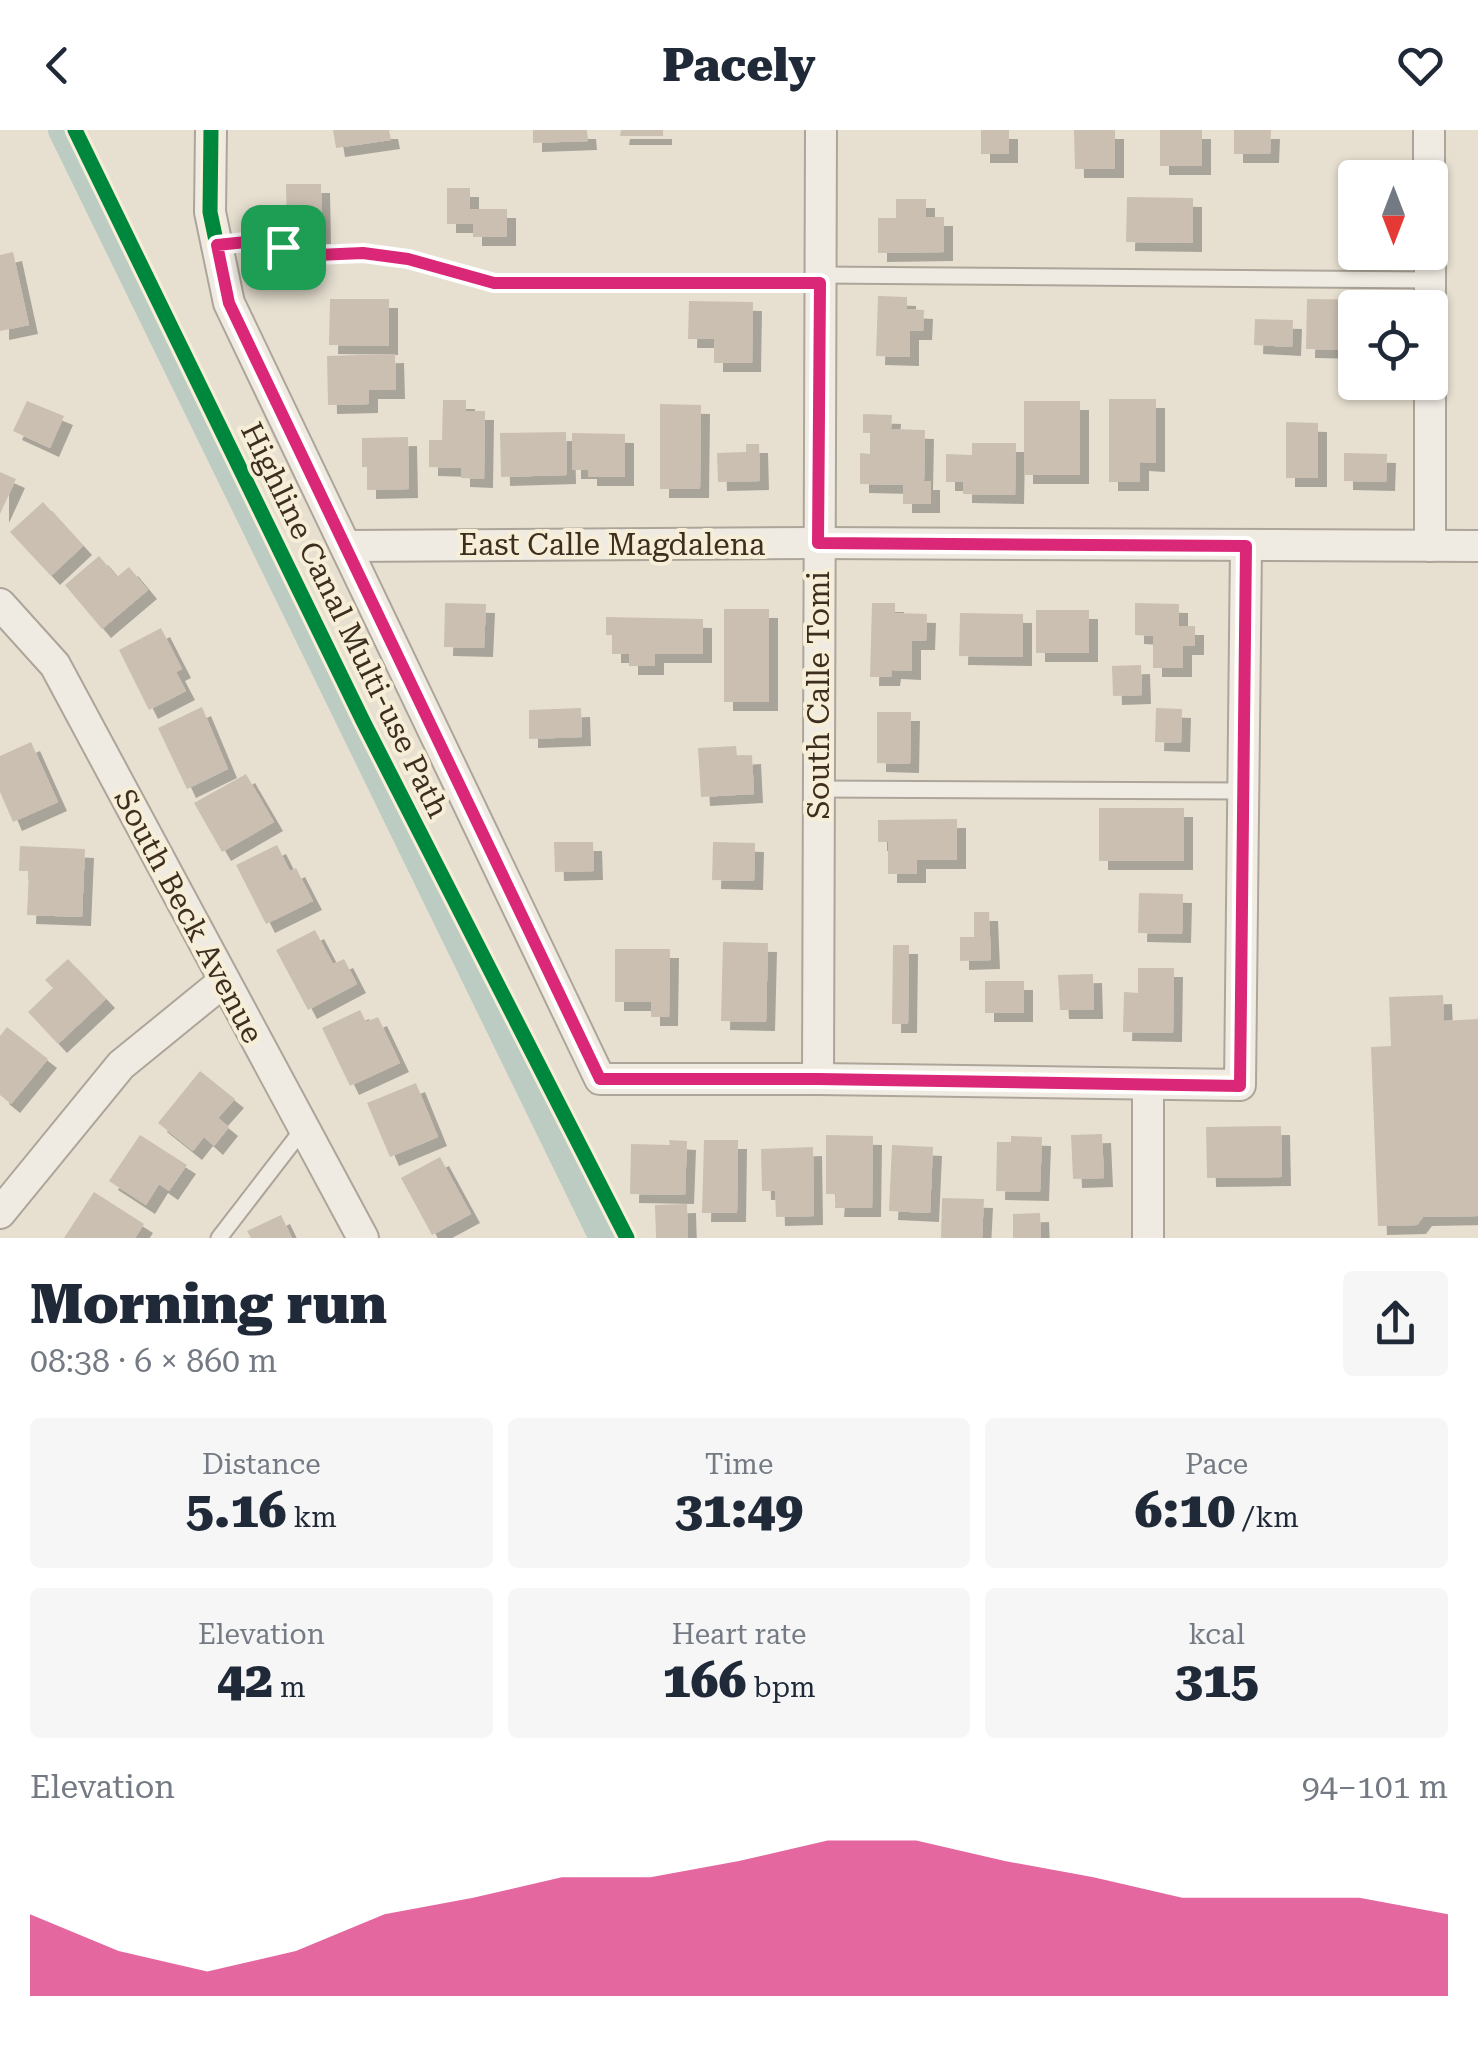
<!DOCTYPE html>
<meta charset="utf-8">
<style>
:root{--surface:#fff;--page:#f6f6f7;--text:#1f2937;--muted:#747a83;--accent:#db2777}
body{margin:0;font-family:"Roboto Serif",serif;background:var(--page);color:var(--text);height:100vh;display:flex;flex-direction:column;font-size:38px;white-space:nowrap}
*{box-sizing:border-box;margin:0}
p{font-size:32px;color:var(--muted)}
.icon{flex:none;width:55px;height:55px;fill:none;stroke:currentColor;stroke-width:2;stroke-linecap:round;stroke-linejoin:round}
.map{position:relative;height:1108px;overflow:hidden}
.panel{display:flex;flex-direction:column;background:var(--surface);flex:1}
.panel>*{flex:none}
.needle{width:65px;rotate:180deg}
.tools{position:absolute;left:1338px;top:30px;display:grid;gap:20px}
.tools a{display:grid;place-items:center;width:110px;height:110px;border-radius:10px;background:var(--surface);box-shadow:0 2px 8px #0004;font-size:50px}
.pin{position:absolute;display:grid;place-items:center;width:85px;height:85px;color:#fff;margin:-42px;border-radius:20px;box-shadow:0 5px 15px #0006}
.round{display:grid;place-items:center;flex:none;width:105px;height:105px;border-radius:10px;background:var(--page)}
.head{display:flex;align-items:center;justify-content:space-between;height:170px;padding:0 30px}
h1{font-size:55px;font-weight:800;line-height:75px}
.figures{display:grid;grid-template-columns:repeat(3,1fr);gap:15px;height:170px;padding:10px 30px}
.figures div{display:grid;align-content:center;border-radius:10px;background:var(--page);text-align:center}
.figures b{font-size:50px;font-weight:800}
.figures small{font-size:28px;font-weight:400}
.figures p{font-size:28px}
.chart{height:280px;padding:20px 30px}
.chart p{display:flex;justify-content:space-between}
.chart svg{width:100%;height:180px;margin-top:10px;fill:var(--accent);opacity:.7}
header{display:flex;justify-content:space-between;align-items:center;height:130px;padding:0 30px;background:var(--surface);font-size:45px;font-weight:800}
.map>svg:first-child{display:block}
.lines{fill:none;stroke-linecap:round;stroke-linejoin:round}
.canal{stroke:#bcccc2;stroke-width:28}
.building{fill:#cbbfb2;filter:url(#shadow)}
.lane-casing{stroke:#ada599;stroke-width:19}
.street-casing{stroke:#ada599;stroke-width:34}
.lane{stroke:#efebe3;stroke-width:15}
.street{stroke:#efebe3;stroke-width:30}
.cycleway-casing{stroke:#f7eed8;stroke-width:21}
.cycleway{stroke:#00873e;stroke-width:15}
.route-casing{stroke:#fff;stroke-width:20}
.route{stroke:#db2777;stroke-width:12}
.labels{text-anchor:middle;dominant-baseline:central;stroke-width:8;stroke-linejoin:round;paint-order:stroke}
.street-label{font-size:30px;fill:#3d2e20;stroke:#f7eed8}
</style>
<header><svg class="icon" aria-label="back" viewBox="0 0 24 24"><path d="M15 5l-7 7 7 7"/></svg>Pacely<svg class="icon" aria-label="heart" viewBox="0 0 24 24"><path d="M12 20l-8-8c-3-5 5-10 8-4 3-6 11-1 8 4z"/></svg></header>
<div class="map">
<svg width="1478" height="1108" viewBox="0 0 1478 1108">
<defs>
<filter id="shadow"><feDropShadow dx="9" dy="9" stdDeviation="0" flood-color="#0004"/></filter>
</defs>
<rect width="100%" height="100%" fill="#e7e0d1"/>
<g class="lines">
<!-- canal -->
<path class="canal" d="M62 0 603 1108"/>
</g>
<!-- building -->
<g class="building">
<path d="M333 0H389L391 10 336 18Z"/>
<path d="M533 0H587L588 11 533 13Z"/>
<path d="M621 0H663V6H620Z"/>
<rect x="981" y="0" width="28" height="24"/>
<path d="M1074 0H1115V39H1075Z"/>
<rect x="1160" y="0" width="42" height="36"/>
<path d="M1234 0H1271L1270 24H1234Z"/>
<path d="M286 54H321L322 105 287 106Z"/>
<path d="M447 58H470V79H507V107H473V94H447Z"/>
<path d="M1127 67 1193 68V113L1126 112Z"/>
<path d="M896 69H926V87H944V122L878 123V88H896Z"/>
<path d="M13 122 29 195 0 201V125Z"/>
<path d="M878 166 907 167V179L924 180 923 201H910V227L876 226Z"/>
<path d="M330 169H389V216L329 215Z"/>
<path d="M1307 169 1382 170V178H1355V220L1306 219Z"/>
<path d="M689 171 753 172 752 233H714V209H688Z"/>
<path d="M1255 189 1293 190 1292 217 1254 215Z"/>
<path d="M395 224 396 260H369V274L328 275 327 226Z"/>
<path d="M1109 269H1156V333L1140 332V352H1109Z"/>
<path d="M443 270H466V281H485L484 349 461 348V338L429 337V310H442Z"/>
<path d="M27 271 64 286 50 318 13 301Z"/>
<rect x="1024" y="271" width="56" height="74"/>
<path d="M660 274 701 275 700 359H660Z"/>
<path d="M863 284 892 285 891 299 925 300 924 351H931V374H903V355L860 354V323L870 324V303H863Z"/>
<path d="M1286 292 1318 293V348H1286Z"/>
<path d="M566 302 567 345 501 347 500 303Z"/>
<path d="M572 303 625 304V347H588V340H572Z"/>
<path d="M408 307 409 359 367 360V337H362V308Z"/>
<path d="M972 313H1016L1015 365 963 364V352H946V324L972 325Z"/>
<path d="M746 314H759L760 351 718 352 717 323 746 322Z"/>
<path d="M1344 323 1387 324 1386 352 1344 351Z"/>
<path d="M0 342 16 349 0 384Z"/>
<path d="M43 372 83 416 51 446 10 402Z"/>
<path d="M99 426 117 447 129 437 148 460 102 499 65 455Z"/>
<path d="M445 473 486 474 484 518 444 517Z"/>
<path d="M872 473H895V483L927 484 926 511H912V541L892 540 891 547H870Z"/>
<path d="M1135 473 1179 474V496H1195V516H1183V538H1153V506L1135 505Z"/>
<rect x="724" y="479" width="45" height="93"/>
<rect x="1036" y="480" width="53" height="43"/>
<path d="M960 483 1023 484V527L959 526Z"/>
<path d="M606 487 703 489V524H655V536H629V524H612V505H606Z"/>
<path d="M161 498 182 539 176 542 186 561 149 580 119 520Z"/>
<path d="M1141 535 1142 565 1113 566 1112 536Z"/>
<path d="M202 577 228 639 187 659 158 598Z"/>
<path d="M581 578 582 607 529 609V580Z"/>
<path d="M1156 578 1182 579 1181 613 1155 612Z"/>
<path d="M877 582H911L910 634 877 633Z"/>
<path d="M31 612 58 672 13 692 0 662V626Z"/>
<path d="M736 616 737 626 752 625 754 664 701 667 698 618Z"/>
<path d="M246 644 274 692 222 722 194 673Z"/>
<rect x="1099" y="678" width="85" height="53"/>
<path d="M957 689V730H917V744H888V712H878V690Z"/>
<path d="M554 712H593L594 741 555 742Z"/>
<path d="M713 712 755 713 754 751 712 750Z"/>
<path d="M277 715 290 741 296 738 313 771 266 794 236 735Z"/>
<path d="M20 716 85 719 82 787 27 785 29 741H19Z"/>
<path d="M1139 763 1183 764 1182 804 1138 803Z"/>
<path d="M974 782H989L991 830 960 831V807H974Z"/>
<path d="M315 800 333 834 344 829 357 854 308 880 276 820Z"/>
<path d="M723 812 768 813 766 892 721 891Z"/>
<path d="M893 815H909L908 894H892Z"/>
<path d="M615 819H670L669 887H651V872H615Z"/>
<path d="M68 829 106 869 58 914 28 882 53 858 45 850Z"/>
<path d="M1138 838H1174L1173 903 1123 902 1124 862 1138 863Z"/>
<path d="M1093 844 1094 880H1060L1058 845Z"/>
<rect x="985" y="851" width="39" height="32"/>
<path d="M1443 865 1444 891 1478 889V1086L1423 1087 1417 1095 1378 1096 1371 917 1391 916 1389 867Z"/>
<path d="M360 880 366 892 378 887 400 933 350 956 322 898Z"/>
<path d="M7 897 48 929 11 974 0 965V906Z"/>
<path d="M200 941 235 969 218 988 229 997 214 1016 204 1007 193 1021 158 993Z"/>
<path d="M416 953 438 1007 390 1027 367 973Z"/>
<path d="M1281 996 1282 1047 1207 1048 1206 997Z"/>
<path d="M1102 1004 1104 1048 1073 1049 1071 1005Z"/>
<path d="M140 1005 187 1035 169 1061 159 1054 146 1075 109 1051Z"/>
<path d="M826 1005 873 1006 872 1078H835L836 1064H826Z"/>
<path d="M1011 1006 1042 1007 1040 1062 996 1061 997 1012H1011Z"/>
<path d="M669 1010 687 1011 685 1065 630 1064 631 1014 670 1015Z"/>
<path d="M704 1010H738L737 1083H702Z"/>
<path d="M892 1015 933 1017 930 1083 889 1081Z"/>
<path d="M813 1017 814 1086 776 1087 775 1061H762L761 1019Z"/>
<path d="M440 1027 471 1084 432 1105 401 1048Z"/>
<path d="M94 1062 144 1094 135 1108H64Z"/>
<path d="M942 1068 984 1069 982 1108H941Z"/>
<path d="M687 1074 688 1108H656L655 1075Z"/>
<path d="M1040 1083 1041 1108H1013V1084Z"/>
<path d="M281 1085 292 1108H251L247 1101Z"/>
</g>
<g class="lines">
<!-- lane casing -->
<g class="lane-casing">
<g id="lane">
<path d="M217 115 256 111 317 125 363 123 407 129 493 153H820"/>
<path d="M820 145 1430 150"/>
<path d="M818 659 1244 661"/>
<path d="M219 1108 303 999"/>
</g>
</g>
<!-- street casing -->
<g class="street-casing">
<g id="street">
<path d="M211 0 210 82 229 173 600 949H818L1240 955 1246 416"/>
<path d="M1429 0V48"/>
<path d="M1430 122V178"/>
<path d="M1430 252V416"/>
<path d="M346 416 818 413 1478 416"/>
<path d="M0 474 55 535 363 1108"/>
<path d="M818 949 821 0"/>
<path d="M1148 955V1108"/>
<path d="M0 1083 121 935 223 852"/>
</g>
</g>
<!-- lane -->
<use href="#lane" class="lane"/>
<!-- street -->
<use href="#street" class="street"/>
<!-- cycleway casing -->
<g class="cycleway-casing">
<g id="cycleway">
<path d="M75 0 363 591 627 1108"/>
<path d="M211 0 210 82 229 173 600 949H818L1240 955 1246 416"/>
</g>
</g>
<!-- cycleway -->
<use href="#cycleway" class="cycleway"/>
</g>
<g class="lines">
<!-- route casing -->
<g class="route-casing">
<path id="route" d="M256 111 317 125 363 123 408 129 494 153H820L818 413 1246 416 1240 956 818 949H600L229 173 217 115Z"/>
</g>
<!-- route -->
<use href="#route" class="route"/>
</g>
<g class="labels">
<!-- street labels -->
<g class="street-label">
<text x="612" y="414">East Calle Magdalena</text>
<text transform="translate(345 490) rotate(64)">Highline Canal Multi-use Path</text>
<text transform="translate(818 565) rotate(-90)">South Calle Tomi</text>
<text transform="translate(189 786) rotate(62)">South Beck Avenue</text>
</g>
</g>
</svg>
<div class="tools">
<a><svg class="needle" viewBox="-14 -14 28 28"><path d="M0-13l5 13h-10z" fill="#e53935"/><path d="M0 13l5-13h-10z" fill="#747a83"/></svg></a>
<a><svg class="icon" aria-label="locate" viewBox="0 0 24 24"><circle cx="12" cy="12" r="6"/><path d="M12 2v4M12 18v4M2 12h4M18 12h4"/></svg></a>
</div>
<div class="pin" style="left:283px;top:117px;background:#1e9e55"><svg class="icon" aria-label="arrive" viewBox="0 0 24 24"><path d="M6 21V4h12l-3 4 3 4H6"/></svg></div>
</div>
<section class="panel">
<div class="head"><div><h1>Morning run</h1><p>08:38 · 6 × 860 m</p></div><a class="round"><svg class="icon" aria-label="share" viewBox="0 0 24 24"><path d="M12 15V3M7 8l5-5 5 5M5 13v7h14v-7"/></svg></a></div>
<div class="figures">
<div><p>Distance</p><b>5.16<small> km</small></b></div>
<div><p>Time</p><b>31:49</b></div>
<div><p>Pace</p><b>6:10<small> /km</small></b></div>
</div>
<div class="figures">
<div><p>Elevation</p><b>42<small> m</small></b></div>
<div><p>Heart rate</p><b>166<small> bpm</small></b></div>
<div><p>kcal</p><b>315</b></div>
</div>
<div class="chart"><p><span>Elevation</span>94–101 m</p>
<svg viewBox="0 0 160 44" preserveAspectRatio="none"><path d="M0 44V24L10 33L20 38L30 33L40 24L50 20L60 15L70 15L80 11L90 6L100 6L110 11L120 15L130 20L140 20L150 20L160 24V44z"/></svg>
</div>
</section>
